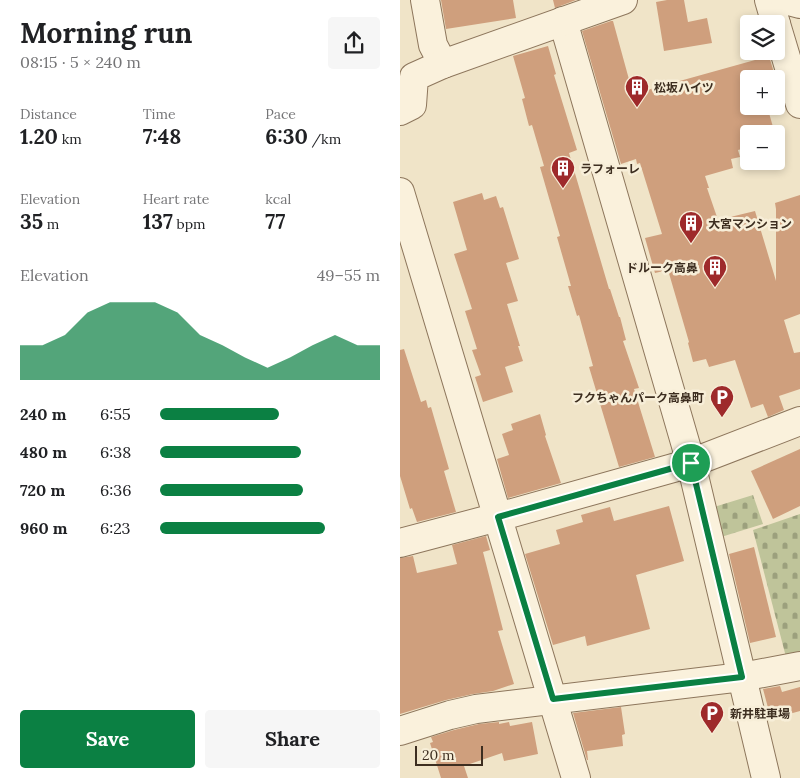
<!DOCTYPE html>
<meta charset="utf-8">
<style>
:root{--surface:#fff;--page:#f6f6f6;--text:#202124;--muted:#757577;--accent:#0b8043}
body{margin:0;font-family:Lora,"Noto Sans JP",serif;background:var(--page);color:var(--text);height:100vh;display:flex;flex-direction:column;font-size:19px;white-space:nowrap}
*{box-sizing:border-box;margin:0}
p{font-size:16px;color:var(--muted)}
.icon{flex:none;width:28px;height:28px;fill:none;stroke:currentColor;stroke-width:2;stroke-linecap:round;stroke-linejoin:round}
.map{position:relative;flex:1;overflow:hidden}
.panel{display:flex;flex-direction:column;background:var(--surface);width:400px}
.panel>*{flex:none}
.tools{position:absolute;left:340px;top:15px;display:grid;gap:10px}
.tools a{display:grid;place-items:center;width:45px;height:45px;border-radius:5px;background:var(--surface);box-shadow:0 2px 8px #0003;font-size:25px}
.scale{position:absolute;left:15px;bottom:12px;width:68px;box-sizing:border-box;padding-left:5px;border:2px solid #3d2e20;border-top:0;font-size:14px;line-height:18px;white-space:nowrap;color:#3d2e20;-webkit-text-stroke:4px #f7eed8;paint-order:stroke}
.pin{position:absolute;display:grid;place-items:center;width:42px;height:42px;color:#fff;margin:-21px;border:2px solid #fff;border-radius:50%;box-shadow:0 1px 5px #0007}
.round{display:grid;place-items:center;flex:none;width:52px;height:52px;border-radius:5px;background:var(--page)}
.headline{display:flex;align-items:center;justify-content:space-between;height:85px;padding:0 20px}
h1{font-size:28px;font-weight:700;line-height:38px}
.figures{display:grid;grid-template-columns:repeat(3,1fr);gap:8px;height:85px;padding:5px 20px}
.figures div{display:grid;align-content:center}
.figures b{font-size:21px;font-weight:700}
.figures small{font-size:14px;font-weight:400}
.figures p{font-size:14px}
.chart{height:140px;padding:10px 20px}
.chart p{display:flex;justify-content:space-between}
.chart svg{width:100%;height:90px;margin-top:5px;fill:var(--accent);opacity:.7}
.cta{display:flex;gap:10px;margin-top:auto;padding:10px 20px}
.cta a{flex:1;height:58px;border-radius:5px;background:var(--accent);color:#fff;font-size:20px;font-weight:700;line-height:58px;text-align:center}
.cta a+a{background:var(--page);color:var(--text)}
ul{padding:0 20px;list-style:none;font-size:16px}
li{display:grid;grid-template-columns:80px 60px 1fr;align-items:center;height:38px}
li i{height:12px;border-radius:6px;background:var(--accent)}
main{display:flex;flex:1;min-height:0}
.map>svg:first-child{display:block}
.cemetery{fill:url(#cemetery-stones)}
.building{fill:#cf9f7d}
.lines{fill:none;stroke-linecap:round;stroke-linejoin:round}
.minor-casing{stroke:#8d765c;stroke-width:30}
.minor{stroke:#faf1dc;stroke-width:28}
.route-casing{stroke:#fff;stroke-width:10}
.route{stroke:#0b8043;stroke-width:6}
.labels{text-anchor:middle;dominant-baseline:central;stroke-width:5;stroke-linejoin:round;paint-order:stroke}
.poi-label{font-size:12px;font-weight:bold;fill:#3d2e20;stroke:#f7eed8;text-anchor:start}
</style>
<main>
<section class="panel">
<div class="headline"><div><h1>Morning run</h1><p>08:15 · 5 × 240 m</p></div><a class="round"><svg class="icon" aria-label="share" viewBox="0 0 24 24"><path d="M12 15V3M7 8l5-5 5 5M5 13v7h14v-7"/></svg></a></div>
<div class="figures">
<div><p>Distance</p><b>1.20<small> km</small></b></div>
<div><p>Time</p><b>7:48</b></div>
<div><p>Pace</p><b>6:30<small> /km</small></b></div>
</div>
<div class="figures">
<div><p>Elevation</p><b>35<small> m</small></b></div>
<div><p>Heart rate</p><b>137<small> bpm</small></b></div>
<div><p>kcal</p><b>77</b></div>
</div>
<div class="chart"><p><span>Elevation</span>49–55 m</p>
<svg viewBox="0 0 160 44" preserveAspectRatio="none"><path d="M0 44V27L10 27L20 22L30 11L40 6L50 6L60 6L70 11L80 22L90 27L100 33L110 38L120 33L130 27L140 22L150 27L160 27V44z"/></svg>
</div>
<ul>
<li><b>240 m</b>6:55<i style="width:54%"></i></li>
<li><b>480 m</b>6:38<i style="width:64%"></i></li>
<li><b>720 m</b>6:36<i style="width:65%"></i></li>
<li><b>960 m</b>6:23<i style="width:75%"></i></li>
</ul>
<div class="cta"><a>Save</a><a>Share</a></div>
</section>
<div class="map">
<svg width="400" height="778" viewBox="0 0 400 778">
<defs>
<pattern id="cemetery-stones" width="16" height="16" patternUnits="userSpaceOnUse" patternTransform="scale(1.25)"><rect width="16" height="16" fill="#bfc49a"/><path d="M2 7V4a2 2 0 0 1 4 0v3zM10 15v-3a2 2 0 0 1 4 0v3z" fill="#9ca07d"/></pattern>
</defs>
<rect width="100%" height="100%" fill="#f0e4c8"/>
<!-- cemetery -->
<g class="cemetery">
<path d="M353 495 363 524 321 537 314 507Z"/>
<path d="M400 514V654L386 657 353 530Z"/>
</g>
<!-- building -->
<g class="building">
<path d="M41 0H113L116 18 46 29Z"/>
<path d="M153 0H176L155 8Z"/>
<path d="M267 0H284L288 22 307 18 312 43 264 51 256 2Z"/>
<path d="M211 21H213L233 94 369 56 375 76 366 79H349V106H367L375 134H349V147L338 150 340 157 331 159 333 168 305 176 309 188H307L318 220 355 211 376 281V209L375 203 400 195V314L384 320 394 353 400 352V389L379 396 384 410 368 417 363 404 351 408 335 360 309 367 306 359 293 362 288 343 289 342 268 270 255 273 245 238 262 234 240 163 237 164 236 159 221 164 182 31Z"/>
<path d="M148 46 156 74 154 75 177 150 169 153 209 289H210L219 317H220L226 340 223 341 239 388 234 389 255 457 219 467 189 367 193 366 179 315 177 316 168 286H171L157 237 160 236 140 167 144 166 132 125 129 126 122 99 125 98 113 56Z"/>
<path d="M82 193 84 200 96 196 100 208 103 207 119 259 106 263 118 301 107 304 120 346H118L123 361 105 367 113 392 83 402 75 377 81 375 72 350 77 349 65 311 72 309 54 254 67 250 53 202Z"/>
<path d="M4 349 21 402 26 400 28 408 31 407 49 469 44 471 56 512 17 522 12 508 10 509 0 476V350Z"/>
<path d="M140 414 146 435 145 436 161 483 108 498 97 459 109 455 102 434 113 430 111 424Z"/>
<path d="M400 449V506L373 519 351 471Z"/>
<path d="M269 506 284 561 236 575 250 629 187 646 185 636 153 645 125 554 160 544 156 530 183 522 181 515 210 507 214 521Z"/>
<path d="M86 536 90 550 83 552 103 630 98 631 114 684 93 691 73 694 46 700 0 714V558L13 556 17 573 57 564 52 545Z"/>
<path d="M354 547 376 637 350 643 329 554Z"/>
<path d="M380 686 382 692 400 687V711L371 719 363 689Z"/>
<path d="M221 707 225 734 222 735 223 746 187 751 188 760H187L173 713Z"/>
<path d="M99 722V724L109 722 110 726 132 722 138 754 104 761 102 753 64 766 68 778H41L30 743 33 742 31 737 54 730 79 724Z"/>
</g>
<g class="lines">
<!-- minor casing -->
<g class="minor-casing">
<g id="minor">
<path d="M25 0 33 45 43 64"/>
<path d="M369 0 376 24"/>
<path d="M385 0 400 4"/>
<path d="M163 21 291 463 366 778"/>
<path d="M376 24 400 104"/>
<path d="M0 111 12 105 14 77 43 64 223 0"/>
<path d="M0 192 176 778"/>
<path d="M0 543 98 517 291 463 400 421"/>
<path d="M0 731 50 715 76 709 342 677 400 666"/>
</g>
</g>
<!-- minor -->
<use href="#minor" class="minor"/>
</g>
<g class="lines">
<!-- route casing -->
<g class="route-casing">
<path id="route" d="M291 463 342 677 153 699 98 517Z"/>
</g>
<!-- route -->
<use href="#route" class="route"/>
</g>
<!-- icons -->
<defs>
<g id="building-pin" transform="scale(1.25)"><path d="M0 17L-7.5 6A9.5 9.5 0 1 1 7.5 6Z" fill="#9e2a2b" stroke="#f7eed8"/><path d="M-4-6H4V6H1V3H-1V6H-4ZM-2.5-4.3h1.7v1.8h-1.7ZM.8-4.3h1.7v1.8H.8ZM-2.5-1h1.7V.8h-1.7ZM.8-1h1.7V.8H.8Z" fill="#fff"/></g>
<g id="parking-pin" transform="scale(1.25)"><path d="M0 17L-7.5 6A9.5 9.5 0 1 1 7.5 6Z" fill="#9e2a2b" stroke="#f7eed8"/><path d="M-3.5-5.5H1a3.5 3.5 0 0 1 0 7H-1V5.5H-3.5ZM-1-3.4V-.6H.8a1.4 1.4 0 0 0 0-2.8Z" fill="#fff"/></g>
</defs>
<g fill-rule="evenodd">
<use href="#building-pin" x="237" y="87"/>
<use href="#building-pin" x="163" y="168"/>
<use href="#building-pin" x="291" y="223"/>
<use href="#building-pin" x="315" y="267"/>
<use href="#parking-pin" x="322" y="397"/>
<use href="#parking-pin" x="312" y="713"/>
</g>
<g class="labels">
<!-- poi labels -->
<g class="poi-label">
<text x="254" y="87">松坂ハイツ</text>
<text x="180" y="168">ラフォーレ</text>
<text x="308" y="223">大宮マンション</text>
<text x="298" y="267" text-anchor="end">ドルーク高鼻</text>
<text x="304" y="397" text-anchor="end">フクちゃんパーク高鼻町</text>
<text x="330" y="713">新井駐車場</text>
</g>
</g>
</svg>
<div class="tools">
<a><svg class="icon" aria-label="layers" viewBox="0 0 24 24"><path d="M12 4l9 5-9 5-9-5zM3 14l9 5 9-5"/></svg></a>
<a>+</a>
<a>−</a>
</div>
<div class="scale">20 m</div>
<div class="pin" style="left:291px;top:463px;background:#1e9e55"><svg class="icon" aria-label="arrive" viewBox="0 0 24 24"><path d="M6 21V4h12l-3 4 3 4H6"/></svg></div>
</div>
</main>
